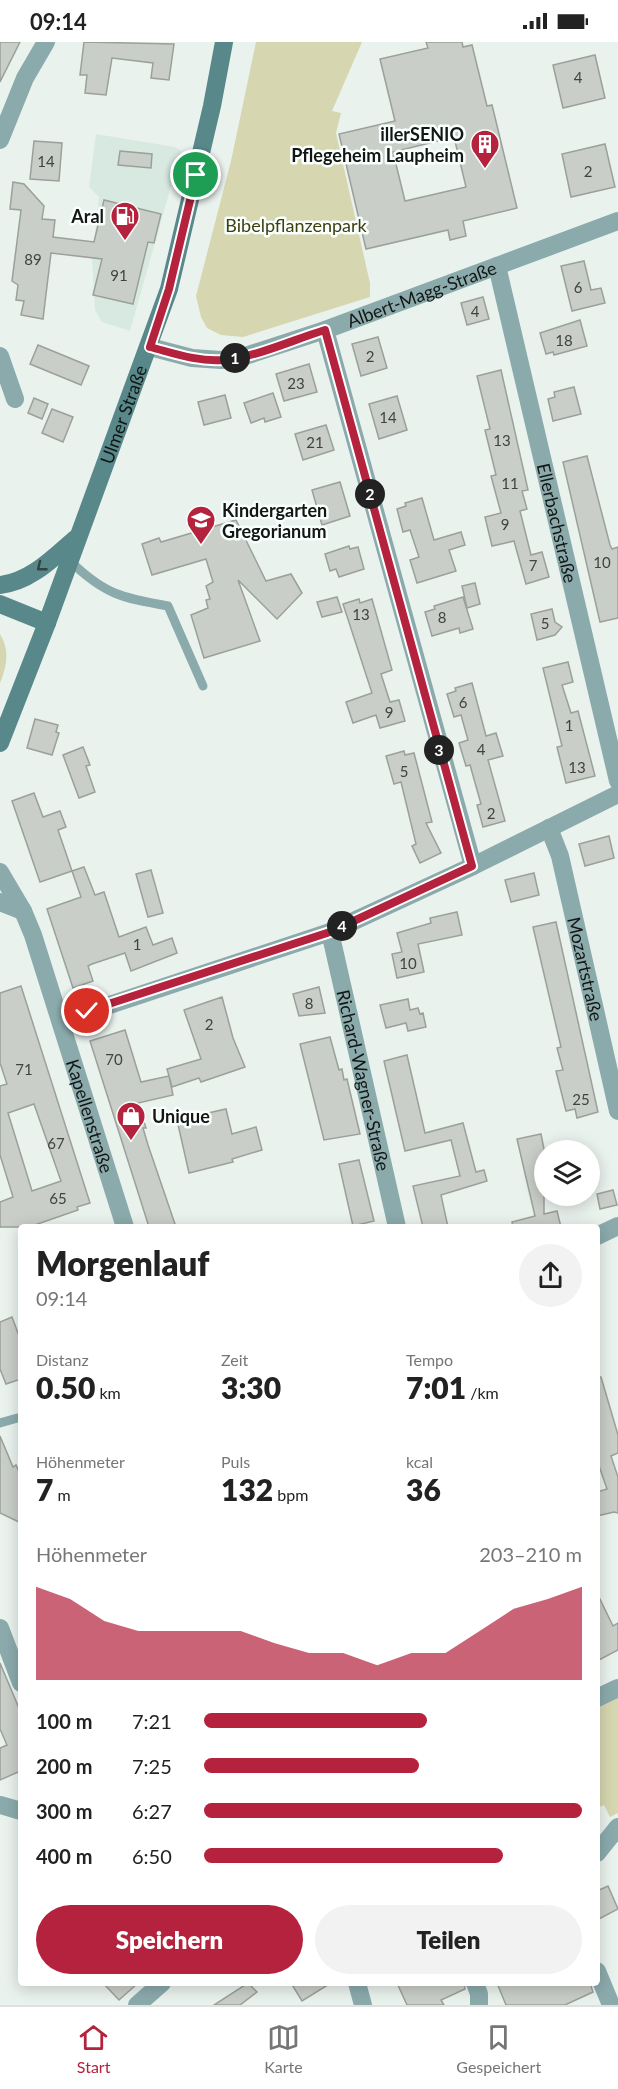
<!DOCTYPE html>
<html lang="de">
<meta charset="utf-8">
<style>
:root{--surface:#fff;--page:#f2f2f2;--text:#222;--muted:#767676;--line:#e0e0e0;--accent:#b4223d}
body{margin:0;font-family:Lato,sans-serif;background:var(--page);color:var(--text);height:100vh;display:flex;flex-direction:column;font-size:22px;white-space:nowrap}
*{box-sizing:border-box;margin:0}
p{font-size:20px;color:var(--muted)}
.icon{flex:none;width:33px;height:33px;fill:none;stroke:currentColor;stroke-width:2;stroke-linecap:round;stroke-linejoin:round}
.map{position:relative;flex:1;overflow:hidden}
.panel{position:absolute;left:18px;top:1182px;width:582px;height:762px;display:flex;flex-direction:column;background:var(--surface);border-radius:6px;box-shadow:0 3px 15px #0003}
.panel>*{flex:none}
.fabs{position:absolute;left:534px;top:1098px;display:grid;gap:12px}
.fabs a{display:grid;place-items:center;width:66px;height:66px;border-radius:50%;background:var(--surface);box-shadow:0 3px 15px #0003;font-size:30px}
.pin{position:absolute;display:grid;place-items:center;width:51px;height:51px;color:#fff;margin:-26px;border:3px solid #fff;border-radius:50%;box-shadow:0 2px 6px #0007}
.km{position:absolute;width:30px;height:30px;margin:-15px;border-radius:50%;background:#222;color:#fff;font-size:16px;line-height:30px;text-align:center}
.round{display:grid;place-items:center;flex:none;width:63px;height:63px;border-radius:32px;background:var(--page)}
.overview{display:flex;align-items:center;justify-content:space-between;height:102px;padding:0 18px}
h1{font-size:33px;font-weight:800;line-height:45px}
.metrics{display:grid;grid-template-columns:repeat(3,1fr);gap:9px;height:102px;padding:6px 18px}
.metrics div{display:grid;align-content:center}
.metrics b{font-size:30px;font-weight:800}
.metrics small{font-size:16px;font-weight:400}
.metrics p{font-size:16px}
.chart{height:168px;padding:12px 18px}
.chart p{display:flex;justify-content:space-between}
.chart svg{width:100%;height:108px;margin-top:6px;fill:var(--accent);opacity:.7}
.primary-button{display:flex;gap:12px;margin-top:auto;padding:12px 18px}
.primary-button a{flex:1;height:69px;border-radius:36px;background:var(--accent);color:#fff;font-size:24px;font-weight:800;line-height:69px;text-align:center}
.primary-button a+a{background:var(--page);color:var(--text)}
ul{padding:0 18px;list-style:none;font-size:20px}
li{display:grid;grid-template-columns:96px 72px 1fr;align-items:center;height:45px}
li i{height:15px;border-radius:8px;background:var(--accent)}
.status{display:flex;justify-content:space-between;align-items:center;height:42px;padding:0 30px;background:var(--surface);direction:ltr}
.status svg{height:16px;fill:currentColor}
.tabs{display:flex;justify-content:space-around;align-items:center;height:84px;border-top:2px solid var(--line);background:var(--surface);font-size:16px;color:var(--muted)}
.tabs a{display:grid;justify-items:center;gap:3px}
.tabs .current{color:var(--accent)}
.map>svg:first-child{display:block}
.built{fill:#d8e9e2}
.green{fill:#d6d7b0}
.building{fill:#c9cec8;stroke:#9ba09a;stroke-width:1.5;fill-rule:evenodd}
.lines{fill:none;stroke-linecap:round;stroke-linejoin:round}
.service{stroke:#8baaac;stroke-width:9}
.minor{stroke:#8baaac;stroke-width:18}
.tertiary{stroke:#8baaac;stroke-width:18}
.secondary{stroke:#58888a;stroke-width:18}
.oneway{stroke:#2f4443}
.route-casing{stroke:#fff;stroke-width:12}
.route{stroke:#b4223d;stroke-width:8}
.labels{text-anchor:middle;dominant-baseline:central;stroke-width:5;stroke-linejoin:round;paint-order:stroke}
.number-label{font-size:15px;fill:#404441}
.poi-label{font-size:18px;font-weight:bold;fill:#131614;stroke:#f8fffc;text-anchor:end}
.park-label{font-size:18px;fill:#3f3e10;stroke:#f8fffc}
.street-label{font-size:18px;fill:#131614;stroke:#f8fffc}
</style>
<div class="status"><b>09:14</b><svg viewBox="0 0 49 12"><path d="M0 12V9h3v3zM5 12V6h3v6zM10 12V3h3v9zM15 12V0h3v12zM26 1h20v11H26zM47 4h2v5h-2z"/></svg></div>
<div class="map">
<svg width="618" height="1963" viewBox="0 0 618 1963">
<rect width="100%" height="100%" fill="#eaf2ee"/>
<!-- built -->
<path class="built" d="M96 92 175 105 181 109 130 289 102 280 95 268 92 219 99 155 89 145Z"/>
<!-- green -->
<g class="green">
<path d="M256 0H362L332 69 341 71 336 91 370 241V255L243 295 221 293 207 286 201 275 196 254 231 119Z"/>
<path d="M0 592C10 609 7 623 0 641Z"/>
<path d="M618 1655V1771L610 1775 604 1763 597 1766V1666Z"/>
</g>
<!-- building -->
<g class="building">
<path d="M0 0H20L0 40Z"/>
<path d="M84 0 174 2 169 38 151 36 153 21 112 16 106 53 85 51 87 33H80Z"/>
<path d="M426 0H462L463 5 472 3 487 64 492 63 517 166 463 179 466 194 450 198 448 188 366 207 339 92 395 79 380 17 428 6ZM454 95 466 145 405 159 393 110Z"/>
<path d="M595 13 605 56 563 66 553 23Z"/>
<path d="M34 99 62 101 59 139 30 137Z"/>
<path d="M605 102 615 145 571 155 562 112Z"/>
<path d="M120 109 152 112 151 126 118 123Z"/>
<path d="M13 140 24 142 44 164 42 177 55 178 53 195 94 200 104 158 161 172 154 201 148 200 133 262 93 253 102 217 51 211 43 277 21 273 24 259 16 258 18 243 12 239 21 168 10 167Z"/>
<path d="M584 219 591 248 601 246 605 261 572 269 561 224Z"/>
<path d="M483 255 489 277 467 283 461 261Z"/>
<path d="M580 278 587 304 554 313 553 310 546 312 540 291Z"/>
<path d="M378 295 387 326 361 334 352 302Z"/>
<path d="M38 303 89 324 81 343 30 322Z"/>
<path d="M309 322 317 350 284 359 276 332Z"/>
<path d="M501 328 528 448 522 449 527 467 520 469 531 513 542 510 549 535 526 542 514 499 492 504 485 475 501 471 491 434 496 433 485 388 490 387 477 334Z"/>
<path d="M574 345 581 372 553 379 548 357 555 355 554 350Z"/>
<path d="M273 351 281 375 265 380 264 376 251 381 244 361Z"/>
<path d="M225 353 231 376 204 383 198 360Z"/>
<path d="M397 354 407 388 379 397 369 362Z"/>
<path d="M34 356 48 362 42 377 28 371Z"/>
<path d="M52 367 73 375 63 400 42 391Z"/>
<path d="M326 383 334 408 303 418 295 392Z"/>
<path d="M587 414 610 503 612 507 618 505V576L600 580 563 420Z"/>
<path d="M340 440 350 474 322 483 312 448Z"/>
<path d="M422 456 434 498 461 490 465 503 449 508 456 529 417 541 410 518 419 515 410 488 403 490 397 467 406 464 405 461Z"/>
<path d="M236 478 266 539 291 532 302 551 277 577 238 538 260 599 204 616 191 573 208 566 206 558 210 557 206 544 213 540 206 517 152 533 142 502 159 496 161 500Z"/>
<path d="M349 504 350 507 358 505 364 527 339 535 336 527 330 529 325 512Z"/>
<path d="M475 541 480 562 467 566 462 544Z"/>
<path d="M337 555 342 570 322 575 317 560Z"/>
<path d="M463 555 473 587 460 591 459 586 432 594 425 570 435 567 434 564Z"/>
<path d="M359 557 360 561 372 557 392 628 381 632 390 660 399 658 405 679 380 686 376 673 353 681 346 660 372 651 343 562Z"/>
<path d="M552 567 555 580 562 585 555 593 537 598 531 572Z"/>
<path d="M568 620 573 640 562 643 571 671 578 669 595 734 566 741 557 705 562 704 543 626Z"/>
<path d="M472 641 486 694 496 691 503 714 488 718 505 779 483 785 477 763 481 762 470 723 466 724 459 701 468 698 461 673 454 675 447 652 456 649 455 646Z"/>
<path d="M35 677 58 683 56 690 59 691 52 713 27 706Z"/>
<path d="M83 705 90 723 86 724 95 750 79 756 63 713Z"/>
<path d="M404 709 405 713 414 711 432 780 426 781 441 811 420 821 412 804 416 802 401 740 394 742 386 714Z"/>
<path d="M34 751 43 775 60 769 66 785 58 788 72 829 40 840 12 759Z"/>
<path d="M609 794 614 816 585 824 579 802Z"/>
<path d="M84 825 95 853 104 850 119 895 146 885 153 903 172 896 177 911 131 929 125 911 92 922 88 924 93 939 73 946 47 867 81 855 72 829Z"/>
<path d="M151 828 163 871 148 875 136 832Z"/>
<path d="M534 831 539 853 511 860 505 838Z"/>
<path d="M457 870 462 893 418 902 424 930 397 936 392 912 402 910 397 891 431 881 430 876Z"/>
<path d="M556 880 598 1070 577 1076 575 1067 566 1069 556 1029 563 1028 557 1006 561 1005 533 885Z"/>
<path d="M21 944 90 1161 77 1165 78 1168 29 1185H0V1160L13 1155 0 1113V1044L7 1042 0 1021V951ZM34 1062 61 1139 32 1149 8 1071Z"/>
<path d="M319 945 325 971 299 974 293 952Z"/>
<path d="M222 955 233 996 245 1025 201 1040 199 1036 172 1045 169 1034 173 1053 138 1061 146 1086H143L148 1103 176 1185H149L90 999 125 988 141 1040 169 1034 167 1027 201 1017 184 968Z"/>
<path d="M408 957 410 968 418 966 420 972 423 971 426 985 408 989 406 981 386 986 380 963Z"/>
<path d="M330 995 339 1028 342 1027 344 1038 347 1037 360 1092 324 1098 300 1002Z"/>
<path d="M407 1013 425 1091 463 1081 476 1130 484 1128 487 1139 441 1153 448 1185H423L413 1144 460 1134 451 1098 405 1109 384 1019Z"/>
<path d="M226 1067 232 1092 256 1085 262 1108 232 1117 233 1120 189 1131 177 1078Z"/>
<path d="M541 1092 544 1107V1172L557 1169 561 1185H513L512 1180 535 1174 517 1097Z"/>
<path d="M359 1118 374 1179 353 1184 339 1122Z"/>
<path d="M613 1148 617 1163 600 1167 597 1152Z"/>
<path d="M12 1275 21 1299V1337L6 1342 0 1327V1280Z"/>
<path d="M597 1335H601L618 1393V1411L611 1414 618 1435V1471L614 1470 597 1474V1450L607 1447 597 1418Z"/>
<path d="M0 1394 13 1425 16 1423 21 1435V1481L0 1471Z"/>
<path d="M597 1551 613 1584 618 1581V1608L597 1619Z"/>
<path d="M0 1621 21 1671V1737L18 1730 0 1738V1706L7 1703 0 1687Z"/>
<path d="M608 1844 618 1867 597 1878V1849Z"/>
<path d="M103 1941H138L119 1958Z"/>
<path d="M248 1941 257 1950 240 1963H214Z"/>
<path d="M291 1941H331L302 1959Z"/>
<path d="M397 1941H464L465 1947 441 1958 444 1963H407Z"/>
<path d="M497 1941H590L593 1950 565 1963H506Z"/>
</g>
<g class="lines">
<!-- service -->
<g class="service">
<path d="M69 518C104 552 121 556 168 564L203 644"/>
<path d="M0 1381 21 1375"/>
</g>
<!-- minor -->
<g class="minor">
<path d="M0 98 25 36 46 0"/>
<path id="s1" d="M497 224 618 739"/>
<path d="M325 288 473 824"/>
<path id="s2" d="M150 305 192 316 221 318 242 315 325 288 618 179"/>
<path d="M0 314 15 357"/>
<path id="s3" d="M549 786 560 814 618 1069"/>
<path id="s4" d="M330 890 397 1185"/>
<path d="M61 979 330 890 473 824 618 752"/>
<path d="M597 1194 618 1184"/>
<path d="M0 1586 21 1641"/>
<path d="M597 1656 618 1646"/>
<path d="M0 1763 21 1769"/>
<path d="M597 1811 618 1785"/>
<path d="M597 1929 611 1963"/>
<path d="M475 1941 479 1952V1963"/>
<path d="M137 1963 162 1941"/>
</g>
<!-- tertiary -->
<g class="tertiary">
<path id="s5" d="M0 830 23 869 33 893 125 1185"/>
<path d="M0 860 23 869"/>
<path d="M357 1941 363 1963"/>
</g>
<!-- secondary -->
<g class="secondary">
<path d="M0 543C30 540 53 516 75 497"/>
<path d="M0 562 47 581"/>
<path id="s6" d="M0 701 47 581 169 247 212 64 224 0"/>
</g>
</g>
<!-- one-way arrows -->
<defs><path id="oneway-chevron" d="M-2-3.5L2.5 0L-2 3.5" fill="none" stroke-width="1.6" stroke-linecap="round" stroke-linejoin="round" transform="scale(1.5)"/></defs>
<use class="oneway" href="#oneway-chevron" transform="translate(41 525) rotate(142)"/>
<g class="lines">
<!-- route casing -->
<g class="route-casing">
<path id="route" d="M87 969 330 890 472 824 325 288C292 298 257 315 223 318 198 320 173 311 150 305L169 247 196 133"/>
</g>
<!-- route -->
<use href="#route" class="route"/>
</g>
<!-- icons -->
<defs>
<g id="building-pin" transform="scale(1.5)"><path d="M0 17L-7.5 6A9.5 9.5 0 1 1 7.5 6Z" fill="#b4223d" stroke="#f8fffc"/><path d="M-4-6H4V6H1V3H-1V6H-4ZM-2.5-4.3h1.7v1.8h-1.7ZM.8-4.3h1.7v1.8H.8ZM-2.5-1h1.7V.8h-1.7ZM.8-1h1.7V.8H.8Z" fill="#fff"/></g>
<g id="fuel-pin" transform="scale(1.5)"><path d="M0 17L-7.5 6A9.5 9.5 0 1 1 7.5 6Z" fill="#b4223d" stroke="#f8fffc"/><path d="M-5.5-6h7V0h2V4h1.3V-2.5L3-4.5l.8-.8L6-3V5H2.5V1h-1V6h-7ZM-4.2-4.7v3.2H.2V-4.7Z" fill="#fff"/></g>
<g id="school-pin" transform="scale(1.5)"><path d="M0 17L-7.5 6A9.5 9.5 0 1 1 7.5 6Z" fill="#b4223d" stroke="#f8fffc"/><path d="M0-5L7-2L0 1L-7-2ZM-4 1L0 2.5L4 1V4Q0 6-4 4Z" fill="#fff"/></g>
<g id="shop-pin" transform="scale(1.5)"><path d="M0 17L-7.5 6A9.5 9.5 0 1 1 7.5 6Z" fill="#b4223d" stroke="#f8fffc"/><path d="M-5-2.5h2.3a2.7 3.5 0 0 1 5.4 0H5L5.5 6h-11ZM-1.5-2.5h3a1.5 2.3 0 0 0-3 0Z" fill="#fff"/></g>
</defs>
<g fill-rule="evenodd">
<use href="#building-pin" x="485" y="102"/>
<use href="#fuel-pin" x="125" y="174"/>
<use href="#school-pin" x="201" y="478"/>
<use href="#shop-pin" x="131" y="1074"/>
</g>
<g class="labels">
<!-- number labels -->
<g class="number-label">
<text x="578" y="35">4</text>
<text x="46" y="119">14</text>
<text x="588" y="129">2</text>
<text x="33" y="217">89</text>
<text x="119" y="233">91</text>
<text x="578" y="245">6</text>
<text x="475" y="269">4</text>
<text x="564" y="298">18</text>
<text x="370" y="314">2</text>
<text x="296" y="341">23</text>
<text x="388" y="375">14</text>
<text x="502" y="398">13</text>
<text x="315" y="400">21</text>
<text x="510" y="441">11</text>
<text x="505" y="482">9</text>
<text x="602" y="520">10</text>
<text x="533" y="523">7</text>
<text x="361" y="572">13</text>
<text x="442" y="575">8</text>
<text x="545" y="581">5</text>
<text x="463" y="660">6</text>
<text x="389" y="670">9</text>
<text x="569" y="683">1</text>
<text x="481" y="707">4</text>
<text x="577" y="725">13</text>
<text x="404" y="729">5</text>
<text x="491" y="771">2</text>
<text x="137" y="902">1</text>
<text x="408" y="921">10</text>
<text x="309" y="961">8</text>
<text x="209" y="982">2</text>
<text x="114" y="1017">70</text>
<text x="24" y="1027">71</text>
<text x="581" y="1057">25</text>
<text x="56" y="1101">67</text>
<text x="58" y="1156">65</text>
</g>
<!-- poi labels -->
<g class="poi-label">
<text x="464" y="92">illerSENIO<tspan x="464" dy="21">Pflegeheim Laupheim</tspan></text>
<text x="104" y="174">Aral</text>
<text x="222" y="468" text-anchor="start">Kindergarten<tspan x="222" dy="21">Gregorianum</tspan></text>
<text x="152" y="1074" text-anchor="start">Unique</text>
</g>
<!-- park labels -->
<g class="park-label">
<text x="296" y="183">Bibelpflanzenpark</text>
</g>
<!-- street labels -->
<g class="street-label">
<text stroke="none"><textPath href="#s2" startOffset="284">Albert-Magg-Straße</textPath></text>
<text stroke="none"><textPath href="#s6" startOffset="351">Ulmer Straße</textPath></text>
<text stroke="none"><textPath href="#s1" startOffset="264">Ellerbachstraße</textPath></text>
<text stroke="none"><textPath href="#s3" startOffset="146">Mozartstraße</textPath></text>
<text stroke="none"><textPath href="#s4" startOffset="152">Richard-Wagner-Straße</textPath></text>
<text stroke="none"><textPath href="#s5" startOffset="261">Kapellenstraße</textPath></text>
</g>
</g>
</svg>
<div class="fabs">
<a><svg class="icon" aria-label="layers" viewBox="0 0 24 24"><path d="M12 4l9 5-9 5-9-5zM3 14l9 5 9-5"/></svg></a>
</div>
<div class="pin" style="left:196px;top:133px;background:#1e9e55"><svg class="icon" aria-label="arrive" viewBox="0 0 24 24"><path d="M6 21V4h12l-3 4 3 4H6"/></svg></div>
<div class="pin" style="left:87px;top:969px;background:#d93025"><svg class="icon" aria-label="check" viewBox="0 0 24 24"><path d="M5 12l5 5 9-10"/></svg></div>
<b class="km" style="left:235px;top:316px">1</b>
<b class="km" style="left:370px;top:452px">2</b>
<b class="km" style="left:439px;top:708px">3</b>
<b class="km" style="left:342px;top:884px">4</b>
<section class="panel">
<div class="overview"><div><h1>Morgenlauf</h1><p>09:14</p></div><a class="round"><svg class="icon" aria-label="share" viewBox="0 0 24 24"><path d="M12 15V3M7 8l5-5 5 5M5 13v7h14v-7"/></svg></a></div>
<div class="metrics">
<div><p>Distanz</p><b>0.50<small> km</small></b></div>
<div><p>Zeit</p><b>3:30</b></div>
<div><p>Tempo</p><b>7:01<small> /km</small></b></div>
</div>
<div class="metrics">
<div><p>Höhenmeter</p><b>7<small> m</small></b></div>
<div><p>Puls</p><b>132<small> bpm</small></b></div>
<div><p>kcal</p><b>36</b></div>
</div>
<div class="chart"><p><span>Höhenmeter</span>203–210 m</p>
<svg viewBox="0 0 160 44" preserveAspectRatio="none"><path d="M0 44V6L10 11L20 20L30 24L40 24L50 24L60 24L70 29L80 33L90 33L100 38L110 33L120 33L130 24L140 15L150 11L160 6V44z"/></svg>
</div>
<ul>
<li><b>100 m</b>7:21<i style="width:59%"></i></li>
<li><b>200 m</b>7:25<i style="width:57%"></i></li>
<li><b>300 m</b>6:27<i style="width:100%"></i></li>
<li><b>400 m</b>6:50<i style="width:79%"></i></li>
</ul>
<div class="primary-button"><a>Speichern</a><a>Teilen</a></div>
</section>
</div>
<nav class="tabs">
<a class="current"><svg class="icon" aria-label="home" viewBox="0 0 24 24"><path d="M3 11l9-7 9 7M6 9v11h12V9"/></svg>Start</a>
<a><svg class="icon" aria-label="map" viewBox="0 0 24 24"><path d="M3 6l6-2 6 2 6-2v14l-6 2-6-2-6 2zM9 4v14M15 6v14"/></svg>Karte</a>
<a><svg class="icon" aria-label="saved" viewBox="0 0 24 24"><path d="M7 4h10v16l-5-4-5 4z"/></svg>Gespeichert</a>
</nav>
